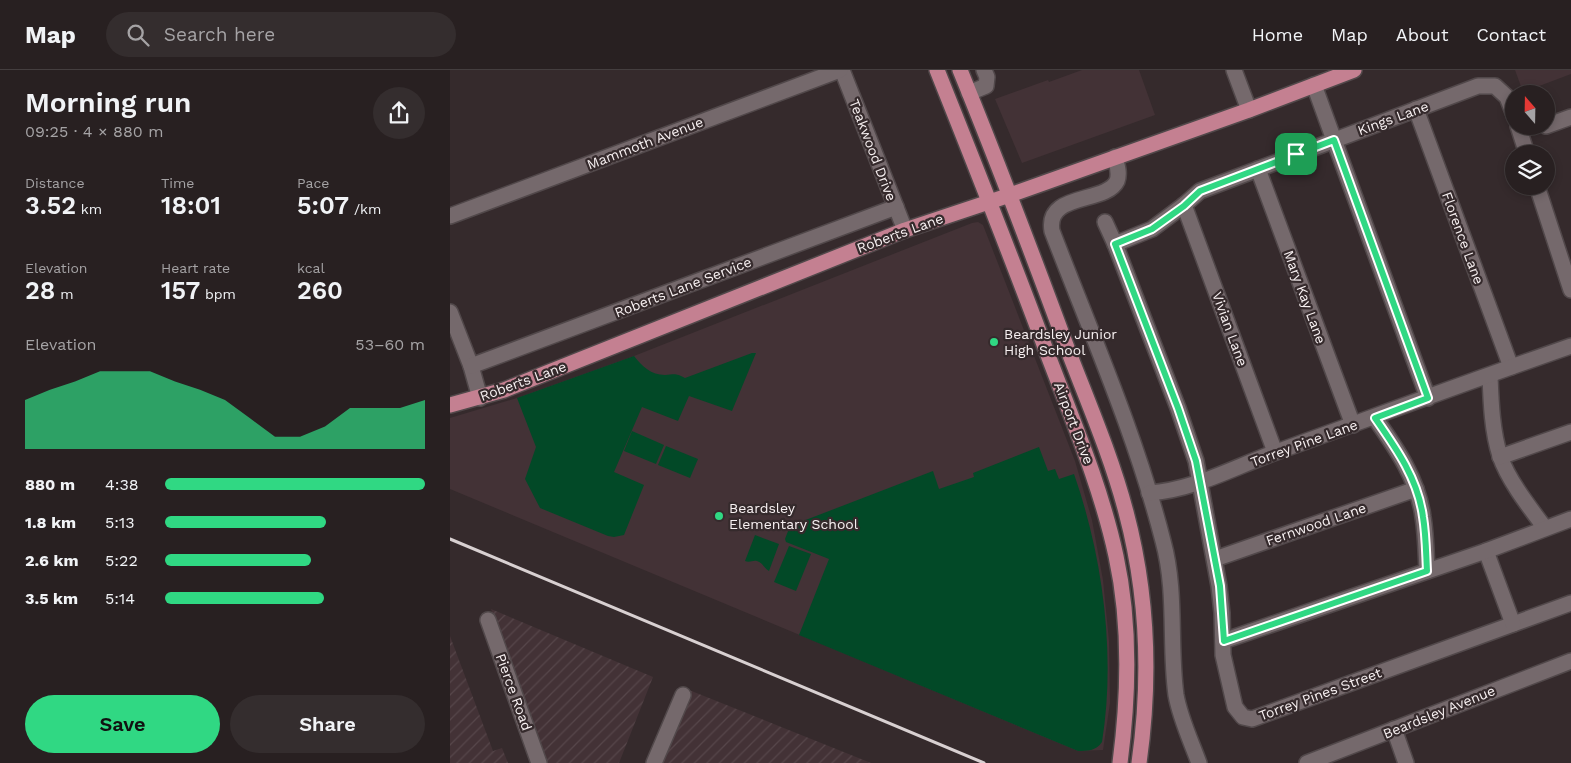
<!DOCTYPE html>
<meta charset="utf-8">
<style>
:root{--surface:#282021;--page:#342d2e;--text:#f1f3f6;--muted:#a5a3a5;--line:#443e3f;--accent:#30d883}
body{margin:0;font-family:"Work Sans",sans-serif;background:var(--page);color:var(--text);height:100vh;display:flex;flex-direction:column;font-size:19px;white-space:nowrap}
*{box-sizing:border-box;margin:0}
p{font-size:16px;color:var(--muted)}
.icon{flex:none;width:28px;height:28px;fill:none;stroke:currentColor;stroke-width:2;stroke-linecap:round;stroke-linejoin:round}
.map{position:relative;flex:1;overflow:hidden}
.drawer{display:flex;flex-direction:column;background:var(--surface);width:450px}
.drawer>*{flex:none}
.needle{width:32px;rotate:340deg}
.fabs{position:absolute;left:1055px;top:15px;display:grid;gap:10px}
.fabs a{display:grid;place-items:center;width:50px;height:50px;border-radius:50%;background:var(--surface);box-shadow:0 2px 8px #0003,0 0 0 1px var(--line);font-size:25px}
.pin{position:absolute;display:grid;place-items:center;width:42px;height:42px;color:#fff;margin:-21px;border-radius:10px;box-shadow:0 2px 8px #0006}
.round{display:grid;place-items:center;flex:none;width:52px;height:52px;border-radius:26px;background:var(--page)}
.overview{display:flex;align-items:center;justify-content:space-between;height:85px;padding:0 25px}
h1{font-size:28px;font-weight:600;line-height:38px}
.stats{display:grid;grid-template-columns:repeat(3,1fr);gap:8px;height:85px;padding:5px 25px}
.stats div{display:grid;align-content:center}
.stats b{font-size:25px;font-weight:600}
.stats small{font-size:14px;font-weight:400}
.stats p{font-size:14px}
.chart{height:140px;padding:10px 25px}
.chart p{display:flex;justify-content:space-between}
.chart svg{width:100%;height:90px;margin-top:5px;fill:var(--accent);opacity:.7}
.action{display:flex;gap:10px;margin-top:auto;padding:10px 25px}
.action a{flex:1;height:58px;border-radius:30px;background:var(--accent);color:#111;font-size:20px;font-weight:600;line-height:58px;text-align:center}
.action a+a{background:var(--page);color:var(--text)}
ul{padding:0 25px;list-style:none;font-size:16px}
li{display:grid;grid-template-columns:80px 60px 1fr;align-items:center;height:38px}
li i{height:12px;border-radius:6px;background:var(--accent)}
header{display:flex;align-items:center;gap:30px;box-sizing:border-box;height:70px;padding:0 25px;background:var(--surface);border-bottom:1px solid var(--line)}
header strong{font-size:24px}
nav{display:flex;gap:28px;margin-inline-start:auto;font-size:18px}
.search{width:350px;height:45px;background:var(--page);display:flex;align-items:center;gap:12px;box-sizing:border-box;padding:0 18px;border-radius:28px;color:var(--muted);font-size:19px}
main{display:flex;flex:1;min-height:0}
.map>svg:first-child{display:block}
.built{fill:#433236}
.industrial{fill:url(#industrial-furrows)}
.green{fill:#024927}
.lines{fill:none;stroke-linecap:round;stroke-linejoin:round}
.minor-casing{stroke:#51484a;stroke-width:18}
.major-casing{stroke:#51484a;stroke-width:18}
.minor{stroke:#75696c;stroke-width:15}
.major{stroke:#c48091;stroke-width:15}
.rail{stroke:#d8d0d1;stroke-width:3}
.route-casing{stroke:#fff;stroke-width:10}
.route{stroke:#30d883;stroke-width:6}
.poi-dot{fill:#30d883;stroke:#352a2c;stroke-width:2}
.labels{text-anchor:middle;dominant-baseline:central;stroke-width:4.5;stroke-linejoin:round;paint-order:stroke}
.street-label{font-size:14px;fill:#f8f1f2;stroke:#352a2c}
.poi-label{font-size:14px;fill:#f8f1f2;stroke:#352a2c;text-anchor:start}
</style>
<header>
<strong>Map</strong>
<div class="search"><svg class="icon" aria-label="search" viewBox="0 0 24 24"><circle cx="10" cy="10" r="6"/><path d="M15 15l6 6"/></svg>Search here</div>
<nav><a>Home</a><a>Map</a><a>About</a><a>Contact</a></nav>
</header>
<main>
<section class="drawer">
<div class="overview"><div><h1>Morning run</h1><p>09:25 · 4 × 880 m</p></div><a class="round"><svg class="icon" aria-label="share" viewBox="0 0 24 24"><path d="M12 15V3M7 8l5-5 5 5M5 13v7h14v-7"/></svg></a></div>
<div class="stats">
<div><p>Distance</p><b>3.52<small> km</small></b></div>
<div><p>Time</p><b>18:01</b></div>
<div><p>Pace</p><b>5:07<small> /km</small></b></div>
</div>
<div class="stats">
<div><p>Elevation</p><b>28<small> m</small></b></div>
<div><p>Heart rate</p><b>157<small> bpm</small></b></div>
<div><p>kcal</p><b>260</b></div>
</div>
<div class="chart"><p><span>Elevation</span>53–60 m</p>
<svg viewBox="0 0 160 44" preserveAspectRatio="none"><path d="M0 44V20L10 15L20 11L30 6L40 6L50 6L60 11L70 15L80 20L90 29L100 38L110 38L120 33L130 24L140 24L150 24L160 20V44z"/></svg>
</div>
<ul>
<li><b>880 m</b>4:38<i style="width:100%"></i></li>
<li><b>1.8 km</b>5:13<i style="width:62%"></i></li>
<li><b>2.6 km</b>5:22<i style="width:56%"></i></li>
<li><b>3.5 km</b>5:14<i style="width:61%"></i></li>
</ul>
<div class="action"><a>Save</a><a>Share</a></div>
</section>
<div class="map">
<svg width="1121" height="693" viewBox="0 0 1121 693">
<defs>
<pattern id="industrial-furrows" width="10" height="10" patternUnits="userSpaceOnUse" patternTransform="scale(1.25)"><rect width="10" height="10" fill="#433236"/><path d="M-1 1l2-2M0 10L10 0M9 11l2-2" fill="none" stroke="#56464a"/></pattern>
</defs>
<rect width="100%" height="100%" fill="#352a2c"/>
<!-- built -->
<g class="built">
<path d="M632 0H689L705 45 572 93 545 29 598 10 599 12Z"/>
<path d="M1065 0H1121V4L1073 22Z"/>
<path d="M528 152 533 155 625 391 642 450 653 510 659 571 660 633 653 680 628 681 0 419V348L67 328 184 286 522 153Z"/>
</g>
<!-- industrial -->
<g class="industrial">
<path d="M41 539 203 607 169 693H89L79 668 88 664Z"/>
<path d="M0 566 43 681 52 678 58 693H0Z"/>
<path d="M234 618 421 693H204Z"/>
</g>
<!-- green -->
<g class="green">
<path d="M302 283H306L282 341 239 326 228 351 192 337 164 402 194 415 174 465 164 467 158 466 90 438 75 409 86 377 67 328 184 286C192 296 201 305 215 305 225 304 226 303 235 308Z"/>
<path d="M182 361 214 375 206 394 174 381Z"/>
<path d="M216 376 248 389 240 408 208 395Z"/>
<path d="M589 377 598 401 605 399 609 409 624 404C653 487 666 585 652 672 646 681 637 681 628 681L349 565 379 489 336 472 335 469 340 456 483 401 489 419 524 407 523 403Z"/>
<path d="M305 465 329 474 319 501C314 498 313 493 307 491 302 490 300 493 295 491Z"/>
<path d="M339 476 361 484 346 521 324 512Z"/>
</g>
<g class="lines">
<!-- minor casing -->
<g class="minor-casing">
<g id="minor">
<path d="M392 0 455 160"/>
<path d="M784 0 799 40"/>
<path d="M864 15 978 328"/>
<path d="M519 23 536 16 537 7 534 0"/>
<path d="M966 39 1061 297"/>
<path d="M1064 45 1057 27 1045 16H1028L750 121 734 135 702 159 665 174 728 338 746 391 769 516 772 543 773 585 785 637 793 647 802 649 1121 533"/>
<path d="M1068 56 1077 84"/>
<path d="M1096 56 1121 47"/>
<path d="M665 87C667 95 670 103 667 111 656 134 595 122 602 161 641 263 686 365 713 471 727 522 719 574 726 625 730 648 741 671 749 693"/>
<path d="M808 99 903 355"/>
<path d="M1087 116 1121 220"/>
<path d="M734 135 825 382"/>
<path d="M0 146 390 0"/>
<path d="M655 152 665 174"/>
<path d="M0 242 21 296 30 328"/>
<path d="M21 296 446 137"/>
<path d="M1040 306C1041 332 1042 361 1050 386 1058 410 1080 438 1095 458"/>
<path d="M925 348C946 378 968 409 973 447 976 465 976 483 977 501"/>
<path d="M1050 387 1121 362"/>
<path d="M699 423C745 420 786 396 829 381 926 346 1023 310 1121 276"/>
<path d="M1036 481 1063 554"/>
<path d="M765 489 966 419"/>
<path d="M38 550 89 693"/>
<path d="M773 571 1036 481 1121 449"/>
<path d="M944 659 956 693"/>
<path d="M204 693 233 625"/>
<path d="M857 693 1121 591"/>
</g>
</g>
<!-- major casing -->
<g class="major-casing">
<g id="major">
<path d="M487 0C523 90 559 181 593 272 619 342 650 412 666 486 681 555 679 624 670 693"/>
<path d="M510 0C547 91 582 183 616 275 637 330 661 385 676 442 698 525 701 608 689 693"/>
<path d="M0 335 54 320 455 160 560 125 799 40 904 0"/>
</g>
</g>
<!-- minor -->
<use href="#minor" class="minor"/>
<!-- major -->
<use href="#major" class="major"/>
<!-- rail -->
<path class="rail" d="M0 469 534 693"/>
</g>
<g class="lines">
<!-- route casing -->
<g class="route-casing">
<path id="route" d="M884 70 978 328 925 348C946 378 968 409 973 447 976 465 976 483 977 501L774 571 770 516 746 391 728 338 665 174 702 159 734 136 750 121Z"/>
</g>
<!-- route -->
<use href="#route" class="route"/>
</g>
<!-- markers -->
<g class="poi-dot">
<circle cx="544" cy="272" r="5"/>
<circle cx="269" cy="446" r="5"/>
</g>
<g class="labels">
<!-- street labels -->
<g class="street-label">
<text transform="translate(943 48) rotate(-20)">Kings Lane</text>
<text transform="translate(195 73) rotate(-21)">Mammoth Avenue</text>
<text transform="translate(423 80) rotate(69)">Teakwood Drive</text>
<text transform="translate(450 163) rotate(-20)">Roberts Lane</text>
<text transform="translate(1013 168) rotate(70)">Florence Lane</text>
<text transform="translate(233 217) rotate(-21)">Roberts Lane Service</text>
<text transform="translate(855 227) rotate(70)">Mary Kay Lane</text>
<text transform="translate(780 259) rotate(70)">Vivian Lane</text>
<text transform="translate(73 311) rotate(-20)">Roberts Lane</text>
<text transform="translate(624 353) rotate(69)">Airport Drive</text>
<text transform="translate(854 373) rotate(-20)">Torrey Pine Lane</text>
<text transform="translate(866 454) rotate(-19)">Fernwood Lane</text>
<text transform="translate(64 622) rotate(70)">Pierce Road</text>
<text transform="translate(870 624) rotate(-20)">Torrey Pines Street</text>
<text transform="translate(989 642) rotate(-22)">Beardsley Avenue</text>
</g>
<!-- poi labels -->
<g class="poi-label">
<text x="554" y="264">Beardsley Junior<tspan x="554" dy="16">High School</tspan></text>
<text x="279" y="438">Beardsley<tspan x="279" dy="16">Elementary School</tspan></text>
</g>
</g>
</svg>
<div class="fabs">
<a><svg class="needle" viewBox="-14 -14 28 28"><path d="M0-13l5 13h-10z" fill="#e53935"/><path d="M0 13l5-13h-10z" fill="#a5a3a5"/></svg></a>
<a><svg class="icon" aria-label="layers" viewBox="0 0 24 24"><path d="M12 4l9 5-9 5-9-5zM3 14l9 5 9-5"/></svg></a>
</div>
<div class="pin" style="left:846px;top:84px;background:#1e9e55"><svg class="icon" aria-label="arrive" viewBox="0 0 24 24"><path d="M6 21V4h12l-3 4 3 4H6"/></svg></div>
</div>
</main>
